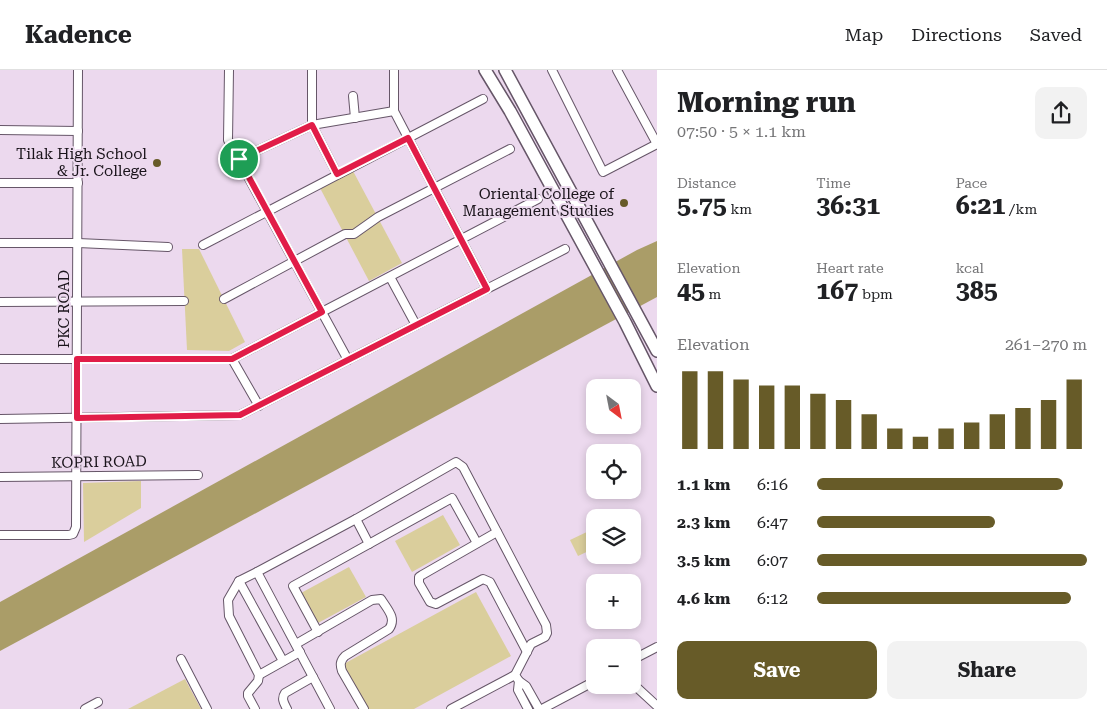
<!DOCTYPE html>
<meta charset="utf-8">
<style>
:root{--surface:#fff;--page:#f2f2f2;--text:#202124;--muted:#757577;--line:#e0e0e0;--accent:#675b28}
body{margin:0;font-family:"Roboto Serif",serif;background:var(--page);color:var(--text);height:100vh;display:flex;flex-direction:column;font-size:19px;white-space:nowrap}
*{box-sizing:border-box;margin:0}
p{font-size:16px;color:var(--muted)}
.icon{flex:none;width:28px;height:28px;fill:none;stroke:currentColor;stroke-width:2;stroke-linecap:round;stroke-linejoin:round}
.map{position:relative;flex:1;overflow:hidden}
.panel{display:flex;flex-direction:column;background:var(--surface);width:450px}
.panel>*{flex:none}
.needle{width:32px;rotate:148deg}
.controls{position:absolute;left:586px;top:309px;display:grid;gap:10px}
.controls a{display:grid;place-items:center;width:55px;height:55px;border-radius:10px;background:var(--surface);box-shadow:0 2px 8px #0003;font-size:25px}
.pin{position:absolute;display:grid;place-items:center;width:42px;height:42px;color:#fff;margin:-21px;border:2px solid #fff;border-radius:50%;box-shadow:0 1px 5px #0007}
.round{display:grid;place-items:center;flex:none;width:52px;height:52px;border-radius:10px;background:var(--page)}
.head{display:flex;align-items:center;justify-content:space-between;height:85px;padding:0 20px}
h1{font-size:28px;font-weight:700;line-height:38px}
.metrics{display:grid;grid-template-columns:repeat(3,1fr);gap:8px;height:85px;padding:5px 20px}
.metrics div{display:grid;align-content:center}
.metrics b{font-size:25px;font-weight:700}
.metrics small{font-size:14px;font-weight:400}
.metrics p{font-size:14px}
.chart{height:140px;padding:10px 20px}
.chart p{display:flex;justify-content:space-between}
.chart svg{width:100%;height:90px;margin-top:5px;stroke:var(--accent);stroke-width:6}
.button{display:flex;gap:10px;margin-top:auto;padding:10px 20px}
.button a{flex:1;height:58px;border-radius:10px;background:var(--accent);color:#fff;font-size:20px;font-weight:700;line-height:58px;text-align:center}
.button a+a{background:var(--page);color:var(--text)}
ul{padding:0 20px;list-style:none;font-size:16px}
li{display:grid;grid-template-columns:80px 60px 1fr;align-items:center;height:38px}
li i{height:12px;border-radius:6px;background:var(--accent)}
header{display:flex;align-items:center;gap:30px;box-sizing:border-box;height:70px;padding:0 25px;background:var(--surface);border-bottom:1px solid var(--line)}
header strong{font-size:24px}
nav{display:flex;gap:28px;margin-inline-start:auto;font-size:18px}
main{display:flex;flex:1;min-height:0}
.map>svg:first-child{display:block}
.green{fill:#dace9c}
.water{fill:#aa9d68}
.lines{fill:none;stroke-linecap:round;stroke-linejoin:round}
.minor-casing{stroke:#665668;stroke-width:10}
.secondary-casing{stroke:#665668;stroke-width:14}
.minor{stroke:#fff;stroke-width:8}
.secondary{stroke:#fff;stroke-width:11}
.route-casing{stroke:#fff;stroke-width:10}
.route{stroke:#e11d48;stroke-width:6}
.poi-dot{fill:#675b28;stroke:#ecd9ee;stroke-width:2}
.labels{text-anchor:middle;dominant-baseline:central;stroke-width:4;stroke-linejoin:round;paint-order:stroke}
.poi-label{font-size:15px;fill:#1a141b;stroke:#ecd9ee;text-anchor:end}
.street-label{font-size:15px;fill:#1a141b;stroke:#ecd9ee}
</style>
<header>
<strong>Kadence</strong>
<nav><a>Map</a><a>Directions</a><a>Saved</a></nav>
</header>
<main>
<div class="map">
<svg width="657" height="639" viewBox="0 0 657 639">
<rect width="100%" height="100%" fill="#ecd9ee"/>
<!-- green -->
<g class="green">
<path d="M353 101 402 193 369 211 320 118Z"/>
<path d="M182 179H199L245 272 229 281 187 280Z"/>
<path d="M141 411V438L84 472 83 413Z"/>
<path d="M443 445 460 475 412 502 395 471Z"/>
<path d="M591 460 595 469V478L578 486 570 470Z"/>
<path d="M349 497 366 527 318 553 301 523Z"/>
<path d="M476 522 511 586 414 639H364L340 596Z"/>
<path d="M185 609 201 639H128Z"/>
</g>
<!-- water -->
<path class="water" d="M657 171V227L0 581V532L637 180Z"/>
<g class="lines">
<!-- minor casing -->
<g class="minor-casing">
<g id="minor">
<path d="M229 0 228 70 348 290"/>
<path d="M312 0V55L337 104"/>
<path d="M394 0V41L487 219"/>
<path d="M552 0 603 102 657 74"/>
<path d="M617 0 657 74"/>
<path d="M353 26 355 48"/>
<path d="M0 60 78 61"/>
<path d="M239 89 312 55 394 41"/>
<path d="M0 113H78"/>
<path d="M0 173H78L168 177"/>
<path d="M203 175 483 29"/>
<path d="M390 207 416 255"/>
<path d="M224 229 345 164H354L378 147 510 79"/>
<path d="M0 232 184 231"/>
<path d="M0 289H232L538 129"/>
<path d="M232 289 259 336"/>
<path d="M0 349 240 345 565 179"/>
<path d="M0 407 198 405"/>
<path d="M356 449 369 474"/>
<path d="M497 462 422 505 419 507V513L430 532 436 534 483 509 490 512 527 582"/>
<path d="M0 465H69L73 464 76 457 78 0"/>
<path d="M239 511 283 591"/>
<path d="M318 562 293 516 452 428 477 473"/>
<path d="M296 574 372 530 381 529C387 539 397 548 389 559L345 586C340 591 340 595 342 601L364 639"/>
<path d="M181 589 207 639"/>
<path d="M632 590 657 577"/>
<path d="M259 605 300 582"/>
<path d="M632 613 657 636"/>
<path d="M85 639 98 632"/>
<path d="M255 639 248 626V623L258 611 259 605 229 546 228 530 239 511 257 502"/>
<path d="M287 639C284 633 281 629 285 623L313 607"/>
<path d="M330 639 257 502 356 449 456 392 463 397 546 555 547 563 545 567 531 574 515 605 519 611"/>
<path d="M451 639 515 605"/>
<path d="M528 639 518 620 519 611 526 616 539 639"/>
<path d="M542 639 595 611"/>
</g>
</g>
<!-- secondary casing -->
<g class="secondary-casing">
<g id="secondary">
<path d="M485 0 510 41 625 252 657 316"/>
<path d="M505 0 657 281"/>
</g>
</g>
<!-- minor -->
<use href="#minor" class="minor"/>
<!-- secondary -->
<use href="#secondary" class="secondary"/>
</g>
<g class="lines">
<!-- route casing -->
<g class="route-casing">
<path id="route" d="M312 55 337 104 408 68 487 219 240 345 77 348V289H232L322 242 239 89Z"/>
</g>
<!-- route -->
<use href="#route" class="route"/>
</g>
<!-- markers -->
<g class="poi-dot">
<circle cx="157" cy="93" r="5"/>
<circle cx="624" cy="133" r="5"/>
</g>
<g class="labels">
<!-- poi labels -->
<g class="poi-label">
<text x="147" y="84">Tilak High School<tspan x="147" dy="17">&amp; Jr. College</tspan></text>
<text x="614" y="124">Oriental College of<tspan x="614" dy="17">Management Studies</tspan></text>
</g>
<!-- street labels -->
<g class="street-label">
<text transform="translate(64 239) rotate(-90)">PKC ROAD</text>
<text transform="translate(99 392) rotate(-1)">KOPRI ROAD</text>
</g>
</g>
</svg>
<div class="controls">
<a><svg class="needle" viewBox="-14 -14 28 28"><path d="M0-13l5 13h-10z" fill="#e53935"/><path d="M0 13l5-13h-10z" fill="#757577"/></svg></a>
<a><svg class="icon" aria-label="locate" viewBox="0 0 24 24"><circle cx="12" cy="12" r="6"/><path d="M12 2v4M12 18v4M2 12h4M18 12h4"/></svg></a>
<a><svg class="icon" aria-label="layers" viewBox="0 0 24 24"><path d="M12 4l9 5-9 5-9-5zM3 14l9 5 9-5"/></svg></a>
<a>+</a>
<a>−</a>
</div>
<div class="pin" style="left:239px;top:89px;background:#1e9e55"><svg class="icon" aria-label="arrive" viewBox="0 0 24 24"><path d="M6 21V4h12l-3 4 3 4H6"/></svg></div>
</div>
<section class="panel">
<div class="head"><div><h1>Morning run</h1><p>07:50 · 5 × 1.1 km</p></div><a class="round"><svg class="icon" aria-label="share" viewBox="0 0 24 24"><path d="M12 15V3M7 8l5-5 5 5M5 13v7h14v-7"/></svg></a></div>
<div class="metrics">
<div><p>Distance</p><b>5.75<small> km</small></b></div>
<div><p>Time</p><b>36:31</b></div>
<div><p>Pace</p><b>6:21<small> /km</small></b></div>
</div>
<div class="metrics">
<div><p>Elevation</p><b>45<small> m</small></b></div>
<div><p>Heart rate</p><b>167<small> bpm</small></b></div>
<div><p>kcal</p><b>385</b></div>
</div>
<div class="chart"><p><span>Elevation</span>261–270 m</p>
<svg viewBox="0 0 160 44" preserveAspectRatio="none"><path d="M5 44V6M15 44V6M25 44V10M35 44V13M45 44V13M55 44V17M65 44V20M75 44V27M85 44V34M95 44V38M105 44V34M115 44V31M125 44V27M135 44V24M145 44V20M155 44V10"/></svg>
</div>
<ul>
<li><b>1.1 km</b>6:16<i style="width:91%"></i></li>
<li><b>2.3 km</b>6:47<i style="width:66%"></i></li>
<li><b>3.5 km</b>6:07<i style="width:100%"></i></li>
<li><b>4.6 km</b>6:12<i style="width:94%"></i></li>
</ul>
<div class="button"><a>Save</a><a>Share</a></div>
</section>
</main>
